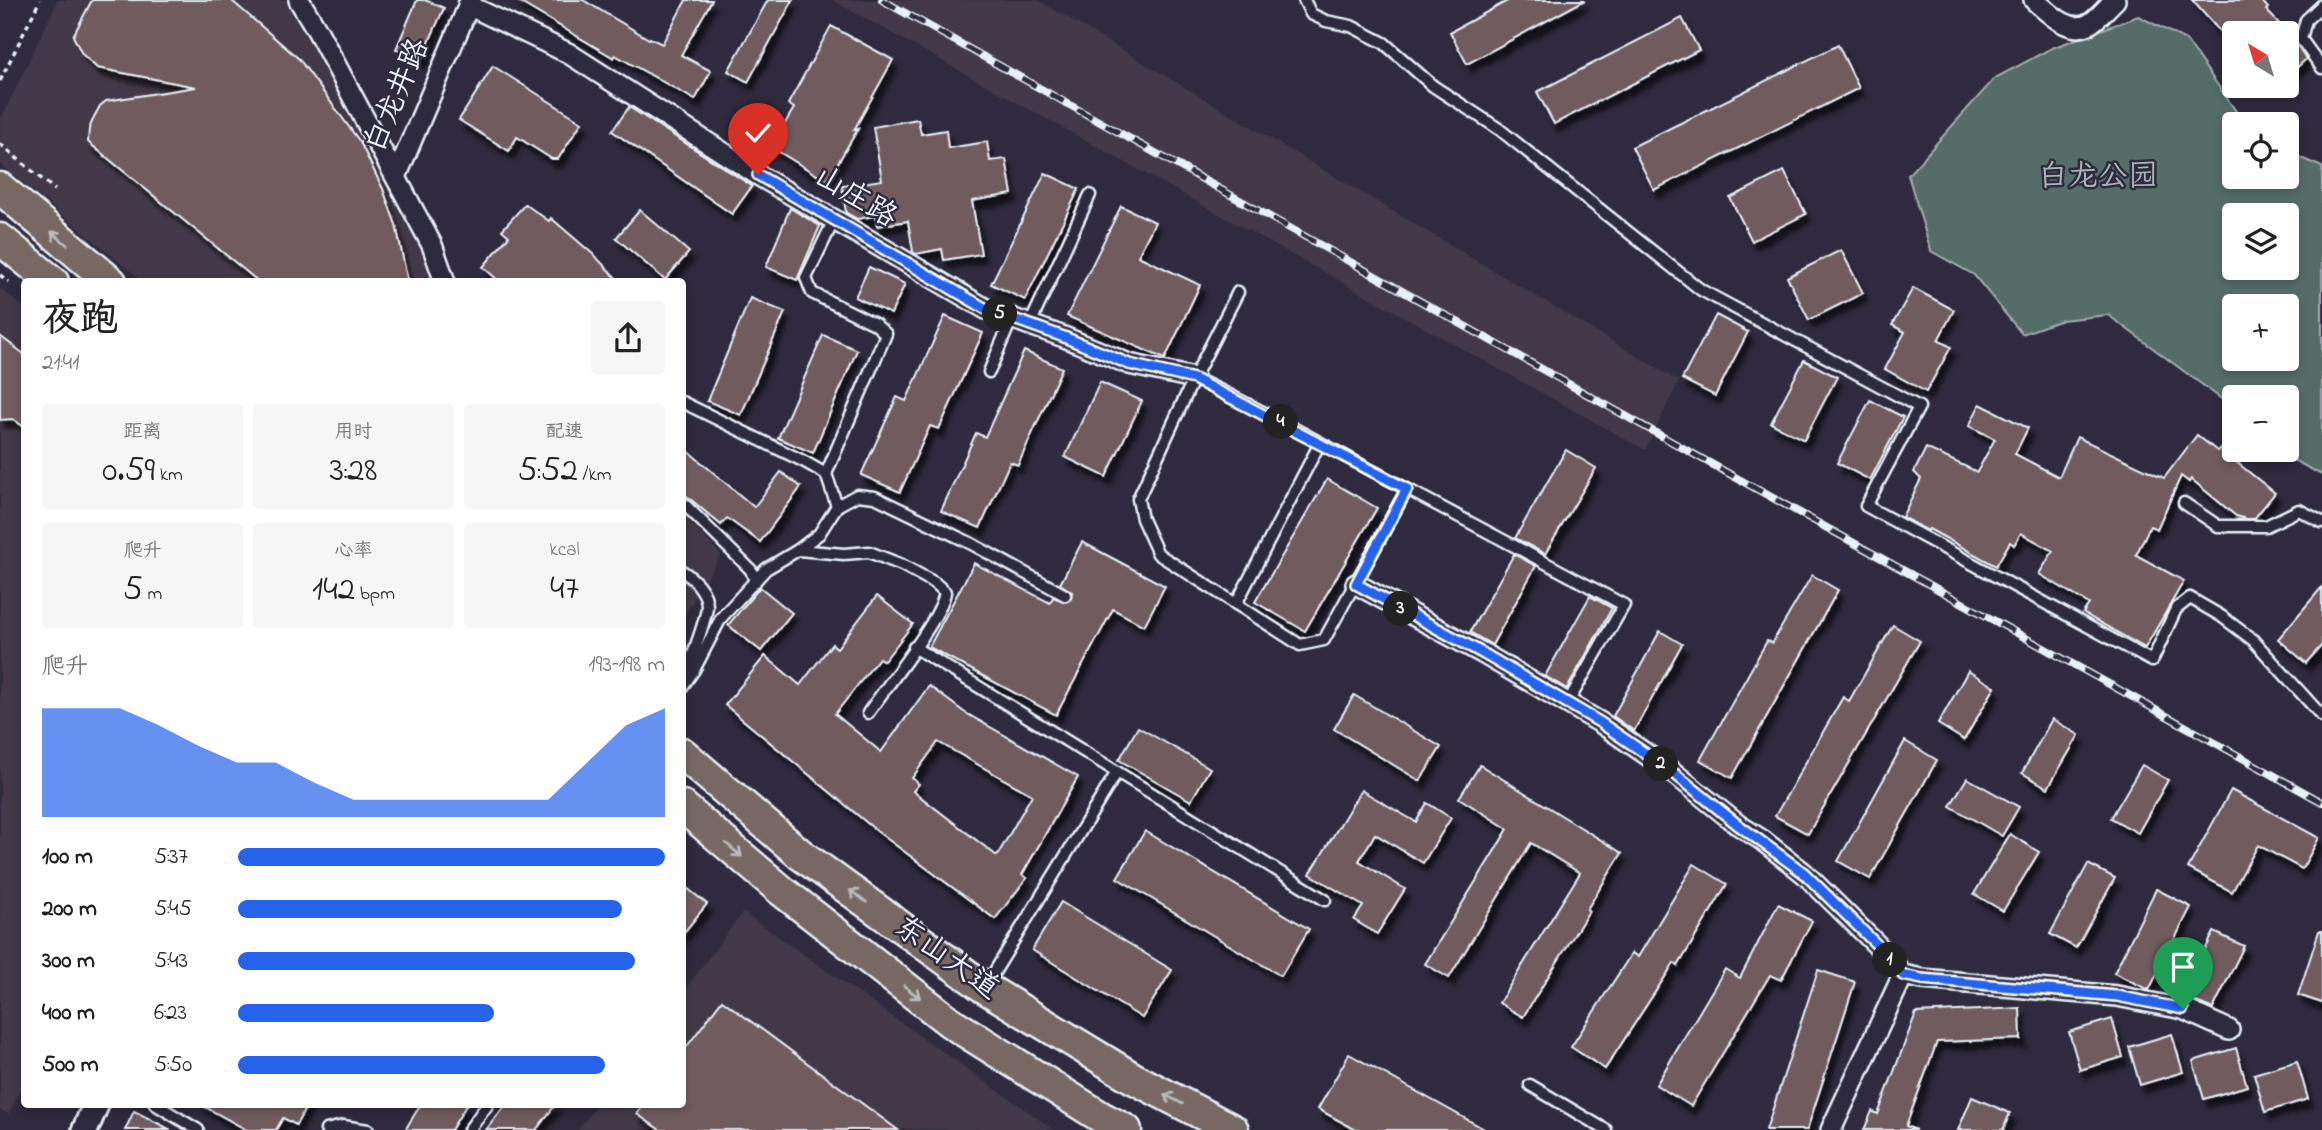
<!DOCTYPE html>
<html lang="zh">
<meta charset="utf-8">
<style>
:root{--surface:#fff;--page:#f6f6f6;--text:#222;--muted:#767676;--accent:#2563eb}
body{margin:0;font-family:"Indie Flower","LXGW WenKai TC",sans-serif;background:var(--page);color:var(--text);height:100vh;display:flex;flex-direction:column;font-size:26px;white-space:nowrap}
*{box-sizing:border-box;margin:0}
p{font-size:23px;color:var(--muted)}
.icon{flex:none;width:38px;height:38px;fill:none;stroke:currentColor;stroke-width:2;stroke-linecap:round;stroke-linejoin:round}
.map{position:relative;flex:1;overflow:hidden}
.panel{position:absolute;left:21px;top:278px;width:665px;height:830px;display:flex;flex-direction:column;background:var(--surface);border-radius:7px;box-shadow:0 4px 10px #0003}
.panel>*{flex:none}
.needle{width:46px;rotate:322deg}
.tools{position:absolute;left:2222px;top:21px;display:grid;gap:14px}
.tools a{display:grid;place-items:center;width:77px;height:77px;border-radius:7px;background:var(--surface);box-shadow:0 4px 10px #0003;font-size:35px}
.pin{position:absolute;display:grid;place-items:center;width:60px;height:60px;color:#fff;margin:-72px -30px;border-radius:50% 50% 50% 0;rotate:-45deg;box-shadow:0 0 7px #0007}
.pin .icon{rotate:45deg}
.km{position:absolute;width:35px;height:35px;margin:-18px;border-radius:50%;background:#222;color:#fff;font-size:19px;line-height:35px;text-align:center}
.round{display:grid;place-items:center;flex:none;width:74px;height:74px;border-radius:7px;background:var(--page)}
.overview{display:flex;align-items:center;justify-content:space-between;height:119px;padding:0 21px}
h1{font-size:38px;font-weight:600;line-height:52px}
.stats{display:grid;grid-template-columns:repeat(3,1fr);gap:10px;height:119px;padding:7px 21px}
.stats div{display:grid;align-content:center;border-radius:7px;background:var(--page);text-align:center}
.stats b{font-size:35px;font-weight:600}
.stats small{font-size:19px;font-weight:400}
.stats p{font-size:19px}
.chart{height:196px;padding:14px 21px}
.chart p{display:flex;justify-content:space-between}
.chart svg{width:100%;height:126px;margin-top:7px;fill:var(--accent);opacity:.7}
ul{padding:0 21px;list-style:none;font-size:23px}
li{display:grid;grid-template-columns:112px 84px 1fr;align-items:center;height:52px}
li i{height:18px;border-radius:9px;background:var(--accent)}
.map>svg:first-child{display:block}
.built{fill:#423947}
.green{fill:#576c67;stroke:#a0aeb0;stroke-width:2;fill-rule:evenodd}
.building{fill:#705c5e;stroke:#e8f1f8;stroke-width:2;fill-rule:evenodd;filter:url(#shadow)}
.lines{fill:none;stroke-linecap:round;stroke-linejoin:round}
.service-casing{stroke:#e8f1f8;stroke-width:15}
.minor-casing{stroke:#e8f1f8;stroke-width:24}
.tertiary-casing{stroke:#e8f1f8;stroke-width:30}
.primary-casing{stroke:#e8f1f8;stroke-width:35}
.path{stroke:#e8f1f8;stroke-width:3.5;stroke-dasharray:5 5;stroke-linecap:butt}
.service{stroke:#2f2a3d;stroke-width:10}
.minor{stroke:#2f2a3d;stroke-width:19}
.tertiary{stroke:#2f2a3d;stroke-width:24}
.primary{stroke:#776864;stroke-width:30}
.rail-casing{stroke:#e8f1f8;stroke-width:8}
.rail{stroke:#2f2a3d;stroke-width:5;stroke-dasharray:16;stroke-linecap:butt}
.oneway{stroke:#bbbabd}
.route-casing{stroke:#fff;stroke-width:14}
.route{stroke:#2563eb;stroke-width:9}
.labels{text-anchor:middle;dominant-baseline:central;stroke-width:5;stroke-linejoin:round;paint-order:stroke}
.street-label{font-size:30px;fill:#e8f1f8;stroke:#2f2a3d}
.park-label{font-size:30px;fill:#a7b5b7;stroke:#2f2a3d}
</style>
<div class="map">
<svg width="2322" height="1130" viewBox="0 0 2322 1130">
<defs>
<filter id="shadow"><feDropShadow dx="4.5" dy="8" stdDeviation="2" flood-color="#0009"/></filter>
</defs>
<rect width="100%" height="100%" fill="#2f2a3d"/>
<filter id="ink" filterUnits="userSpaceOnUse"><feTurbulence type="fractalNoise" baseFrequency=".0143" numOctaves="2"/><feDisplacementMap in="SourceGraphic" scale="14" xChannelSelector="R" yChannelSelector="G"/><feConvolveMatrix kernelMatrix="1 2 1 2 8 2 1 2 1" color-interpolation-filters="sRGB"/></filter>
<g filter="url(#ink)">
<!-- built -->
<g class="built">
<path d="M58 0H289L380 157 435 282H144L0 164V121Z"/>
<path d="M832 0H1038L1679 381 1645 450Z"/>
<path d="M0 288 24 308V1081L9 1114 0 1110Z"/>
<path d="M683 515 721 555 683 617Z"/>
<path d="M743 912 1053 1129 578 1130 597 1104H682L683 992Z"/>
</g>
<!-- green -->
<path class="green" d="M2138 16 2186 40 2245 124H2235V177H2287V152L2322 167V475L2274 450H2287V397H2235V409L2108 315 2062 320 2022 334 1974 275 1931 251 1908 175 1995 78 2052 48ZM2235 215H2287V268H2235ZM2235 306H2287V359H2235Z"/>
<!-- building -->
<g class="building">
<path d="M92 0H231L299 59 360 142 383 189 396 225 408 282H259L88 142 89 129 94 117 100 106 106 101 196 87 97 68 82 54 73 36Z"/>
<path d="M417 0H425L444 8 421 60 396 49Z"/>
<path d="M516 0H583L649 39 650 38 662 44 686 0H712L681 55 711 71 695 100 615 55 614 58Z"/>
<path d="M768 0H793L748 82 728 71Z"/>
<path d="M1509 0H1585L1467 64 1450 32Z"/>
<path d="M2192 0H2261L2268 8 2266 10 2294 39 2306 59 2287 77V33H2235V38L2230 43Z"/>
<path d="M1682 18 1699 50 1554 124 1537 92Z"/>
<path d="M831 26 893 60 854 130 858 129 827 181 771 147 794 108 788 104Z"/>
<path d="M1838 45 1859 88 1654 190 1632 147Z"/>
<path d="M493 66 582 122 558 159H552L517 137 509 151 459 120Z"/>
<path d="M629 107 752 186 732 214 612 131Z"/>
<path d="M918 119 921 134 946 130 948 148 987 142 990 161 1006 159 1012 194 972 201 981 254 944 260 942 249 916 254 913 252 908 221 877 226 875 216 857 219 846 213 842 186 882 180 873 127Z"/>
<path d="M1784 171 1806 214 1752 241 1730 198Z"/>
<path d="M1045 173 1079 189 1025 300 991 284Z"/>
<path d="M525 204 549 221 551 218 594 255 620 282H500L483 267 509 236 502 230Z"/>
<path d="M1121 206 1155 222 1138 256 1200 285 1165 359 1067 316Z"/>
<path d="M790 208 820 226 797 280 766 267Z"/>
<path d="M640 210 689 252 665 280 616 238Z"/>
<path d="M1841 250 1863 293 1809 320 1787 277Z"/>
<path d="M869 267 905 284 891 314 855 297Z"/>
<path d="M1913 288 1954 310 1938 340 1951 347 1926 392 1885 369 1905 332 1892 325Z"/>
<path d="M750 298 785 312 741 415 707 401Z"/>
<path d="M1716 315 1748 332 1715 396 1682 379Z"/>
<path d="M945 316 983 333 939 429 930 426 900 492 861 475 897 397 906 401Z"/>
<path d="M823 335 857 350 813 453 778 438Z"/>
<path d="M0 336 24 354V427L13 419 0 420Z"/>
<path d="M1024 351 1062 368 1018 465 1010 462 980 528 941 511 976 433 985 437Z"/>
<path d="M1804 360 1837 377 1804 440 1771 423Z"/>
<path d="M1100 382 1142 401 1106 477 1065 457Z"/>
<path d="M1870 400 1903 417 1870 480 1837 463Z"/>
<path d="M1980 404 2028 428 2015 454 2059 477 2077 437 2164 478 2197 435 2217 451 2220 449 2275 493 2254 519H2247L2236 516 2191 479 2189 482 2181 476 2157 529 2150 526 2136 555 2184 581 2145 648 2083 613 2089 604 2039 574 2053 551 2021 533 2014 545 2010 542 1996 566 1929 529 1928 531 1902 517 1921 479 1914 472 1926 448 1977 472 1995 439 1969 426Z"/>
<path d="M682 446 754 507 781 472 801 487 760 542 727 518 721 525 682 492Z"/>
<path d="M1566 450 1596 468 1545 554 1515 538Z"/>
<path d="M1327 479 1377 508 1305 631 1255 602Z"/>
<path d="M1082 542 1165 586 1144 626 1113 609 1056 715 929 647 974 563 1050 603 1053 597 1066 602 1071 599 1072 592 1060 584Z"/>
<path d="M1514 554 1536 566 1492 645 1470 632Z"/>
<path d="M1812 575 1838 590 1732 778 1700 760 1767 641 1772 643Z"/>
<path d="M760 587 792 613 761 651 728 625Z"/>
<path d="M2322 587V645L2306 663 2278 639Z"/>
<path d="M877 596 913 624 884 661 879 658 835 714 881 752 929 686 964 712 1078 777 1022 875 1027 878 995 919 878 832 725 705 765 656 800 685 832 644 837 648ZM938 742 1032 795 997 856 913 791 919 784 912 778Z"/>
<path d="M1590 596 1612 608 1567 689 1545 676Z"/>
<path d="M1893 625 1920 641 1808 834 1775 816 1843 697 1849 701Z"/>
<path d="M1660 631 1682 644 1634 731 1613 716Z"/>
<path d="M1968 671 1995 687 1964 740 1938 724Z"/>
<path d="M1354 695 1441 747 1420 781 1334 729Z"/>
<path d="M2052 719 2079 735 2048 788 2022 773Z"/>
<path d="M1138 727 1210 768 1191 801 1119 760Z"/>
<path d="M1905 741 1937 760 1870 879 1838 861Z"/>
<path d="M1480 765 1622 853 1587 909 1589 911 1523 1017 1499 1003 1580 873 1531 843 1449 978 1425 964 1508 829 1459 798Z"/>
<path d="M2142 765 2168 780 2138 833 2111 818Z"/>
<path d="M1967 778 2019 807 2002 836 1950 806Z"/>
<path d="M1361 790 1416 822 1427 803 1451 818 1423 863 1375 834 1359 861 1405 889 1377 934 1354 920 1363 906 1310 874Z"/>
<path d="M2231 790 2319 838 2302 869 2258 845 2232 892 2188 868Z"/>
<path d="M1145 831 1309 929 1281 976 1117 878Z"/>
<path d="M2010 834 2039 852 2003 911 1974 894Z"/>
<path d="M1694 864 1727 884 1678 966 1674 963 1605 1069 1571 1047 1632 953 1638 957Z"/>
<path d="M2088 864 2115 878 2076 948 2050 934Z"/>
<path d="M682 884 707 904 682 935Z"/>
<path d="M2156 889 2191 907 2149 990 2114 973Z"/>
<path d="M1061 902 1172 970 1142 1018 1032 950Z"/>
<path d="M1778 904 1812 921 1781 980 1770 975 1691 1106 1656 1085 1725 969 1740 978Z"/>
<path d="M2319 931H2322V1003L2298 995Z"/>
<path d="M2214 932 2244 946 2213 1009 2182 996Z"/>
<path d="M1818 970 1855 982 1807 1130H1766Z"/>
<path d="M722 1000 898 1130H660L637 1114 644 1104H682V1053Z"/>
<path d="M2020 1008 2021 1039 1937 1042 1906 1126 1916 1130H1864L1872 1111 1878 1114 1916 1013Z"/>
<path d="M2112 1019 2123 1057 2080 1070 2069 1032Z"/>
<path d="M2172 1034 2183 1072 2140 1085 2129 1047Z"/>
<path d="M2236 1048 2247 1086 2204 1099 2193 1061Z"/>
<path d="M1349 1054 1486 1130H1356L1318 1109Z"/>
<path d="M2297 1061 2308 1099 2265 1112 2254 1074Z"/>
<path d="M1972 1097 2010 1113 2003 1130H1958Z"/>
<path d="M200 1104H308L296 1125 283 1118 276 1130H247Z"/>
<path d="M421 1104H467L451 1130H405Z"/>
<path d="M506 1104H556L536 1130H486Z"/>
<path d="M134 1111 171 1130H125Z"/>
</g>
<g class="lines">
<!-- service casing -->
<g class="service-casing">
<g id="service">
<path d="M1304 0 1311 14 1326 21 1351 26 1384 43 1433 86 1499 129 1701 290 1919 407 1866 506 2152 661 2176 609 2190 598 2221 616 2253 640 2322 716"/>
<path d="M2322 5 2306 20 2301 39 2322 68"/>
<path d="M1030 324 1090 195"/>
<path d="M989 372 1012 318"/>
<path d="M1194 378 1238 292"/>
<path d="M682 402 803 461 826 474 837 506 819 534 798 550 766 569 721 618 694 670 682 687"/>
<path d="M826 474 886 334 875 324 812 293 806 278 834 220"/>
<path d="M1407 489 1324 640 1300 645 1158 554 1142 519 1138 499 1194 378C1249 403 1302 433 1356 462 1445 509 1535 557 1624 605L1567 704"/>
<path d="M682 502 751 570 755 582"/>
<path d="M2184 503 2218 526H2266L2299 510 2322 522"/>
<path d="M837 506 857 495 875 497 970 543 1065 595"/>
<path d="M798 550 844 554 869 552 902 565 935 583 945 592C942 618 885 688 868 713"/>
<path d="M682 571C694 578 707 592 707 606 707 619 689 664 684 679"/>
<path d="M1236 604 1320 443"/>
<path d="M914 647 1325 900"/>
<path d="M987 984 1117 772"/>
<path d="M1530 1085 1606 1130"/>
<path d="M155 1104 198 1130"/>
<path d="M326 1130 343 1126 368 1130"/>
<path d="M469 1130 488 1104"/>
</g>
</g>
<!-- minor casing -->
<g class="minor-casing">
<g id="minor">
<path d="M299 0 317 30 432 245 445 282"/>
<path d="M2034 0C2048 12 2069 35 2089 24 2098 19 2107 7 2115 0"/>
<path d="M468 5 568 53 758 175 986 309 1064 337 1129 364 1194 378"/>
<path d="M396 177 471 0"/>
<path d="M1356 584 1484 654 1601 723 1675 774 1737 824 1762 840 1804 873 1876 944 1903 975 1922 979 2117 996 2183 1009 2229 1030"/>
<path d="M1831 1130 1903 975"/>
</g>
</g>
<!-- tertiary casing -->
<g class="tertiary-casing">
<path id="tertiary" d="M85 1130 96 1104"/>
</g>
<!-- primary casing -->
<g class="primary-casing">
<g id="primary">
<path d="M0 188 111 282"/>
<path d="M0 239 53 282"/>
<path d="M682 753 800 854 985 988 1133 1078 1233 1130"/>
<path d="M682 806 782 891 950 1022 1101 1117 1126 1130"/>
</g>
</g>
<!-- path -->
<g class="path">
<path d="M0 81 40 0"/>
<path d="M0 144 55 190"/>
<path d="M0 275 9 282"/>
</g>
<!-- service -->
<use href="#service" class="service"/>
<!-- minor -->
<use href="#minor" class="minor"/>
<!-- tertiary -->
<use href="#tertiary" class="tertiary"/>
<!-- primary -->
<use href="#primary" class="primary"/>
<!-- rail casing -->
<g class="rail-casing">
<path id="rail" d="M882 0 1715 466 2322 802"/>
</g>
<!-- rail -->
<use href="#rail" class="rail"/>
</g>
<!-- one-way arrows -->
<defs><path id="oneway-shaft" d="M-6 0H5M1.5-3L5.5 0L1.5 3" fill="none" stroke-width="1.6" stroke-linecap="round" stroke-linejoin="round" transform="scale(1.75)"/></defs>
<g class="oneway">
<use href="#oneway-shaft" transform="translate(59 238) rotate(-140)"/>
<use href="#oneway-shaft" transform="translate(734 850) rotate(40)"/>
<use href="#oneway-shaft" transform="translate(858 896) rotate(-144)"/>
<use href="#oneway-shaft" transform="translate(912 992) rotate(38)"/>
<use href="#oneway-shaft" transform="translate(1173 1099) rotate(-153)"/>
</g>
</g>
<g class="lines" filter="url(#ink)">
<!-- route casing -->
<g class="route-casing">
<path id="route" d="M758 175 986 309 1064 337 1129 364 1194 379 1407 489 1356 584 1484 654 1601 723 1675 774 1737 824 1804 873 1876 944 1903 975 1922 979 2117 996 2183 1009"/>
</g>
<!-- route -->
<use href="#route" class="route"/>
</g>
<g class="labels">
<!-- street labels -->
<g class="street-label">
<text transform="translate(398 96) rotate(-67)">白龙井路</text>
<text transform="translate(855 198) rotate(31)">山庄路</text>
<text transform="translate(946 959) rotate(35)">东山大道</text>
</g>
<!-- park labels -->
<g class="park-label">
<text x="2098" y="178">白龙公园</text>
</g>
</g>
</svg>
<div class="tools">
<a><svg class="needle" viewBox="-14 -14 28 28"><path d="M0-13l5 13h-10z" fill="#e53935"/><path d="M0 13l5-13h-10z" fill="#767676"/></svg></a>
<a><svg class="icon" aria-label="locate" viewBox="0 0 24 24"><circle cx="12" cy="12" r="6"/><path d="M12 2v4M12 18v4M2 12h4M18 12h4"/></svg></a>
<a><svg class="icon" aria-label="layers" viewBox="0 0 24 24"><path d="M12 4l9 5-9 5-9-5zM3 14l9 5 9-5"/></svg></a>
<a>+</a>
<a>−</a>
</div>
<div class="pin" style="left:2183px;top:1009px;background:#1e9e55"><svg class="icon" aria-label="arrive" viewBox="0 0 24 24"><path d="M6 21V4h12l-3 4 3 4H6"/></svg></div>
<div class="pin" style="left:758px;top:175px;background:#d93025"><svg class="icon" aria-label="check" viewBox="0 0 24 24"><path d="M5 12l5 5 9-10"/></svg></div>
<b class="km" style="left:1890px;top:960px">1</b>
<b class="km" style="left:1661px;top:764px">2</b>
<b class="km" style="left:1401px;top:609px">3</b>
<b class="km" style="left:1281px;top:422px">4</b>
<b class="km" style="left:1000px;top:314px">5</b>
<section class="panel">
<div class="overview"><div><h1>夜跑</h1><p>21:41</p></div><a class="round"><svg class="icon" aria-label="share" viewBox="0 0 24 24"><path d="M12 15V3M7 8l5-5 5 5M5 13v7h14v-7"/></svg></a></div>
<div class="stats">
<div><p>距离</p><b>0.59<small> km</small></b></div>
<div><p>用时</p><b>3:28</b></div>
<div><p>配速</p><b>5:52<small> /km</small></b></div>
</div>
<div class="stats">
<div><p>爬升</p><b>5<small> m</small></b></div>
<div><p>心率</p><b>142<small> bpm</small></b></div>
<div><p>kcal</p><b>47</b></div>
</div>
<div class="chart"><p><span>爬升</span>193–198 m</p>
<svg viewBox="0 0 160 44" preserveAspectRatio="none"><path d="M0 44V6L10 6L20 6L30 12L40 19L50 25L60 25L70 32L80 38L90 38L100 38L110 38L120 38L130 38L140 25L150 12L160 6V44z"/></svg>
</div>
<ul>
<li><b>100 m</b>5:37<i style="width:100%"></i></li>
<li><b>200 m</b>5:45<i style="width:90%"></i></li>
<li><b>300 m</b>5:43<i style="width:93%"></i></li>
<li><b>400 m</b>6:23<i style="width:60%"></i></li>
<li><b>500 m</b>5:50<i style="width:86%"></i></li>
</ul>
</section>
</div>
